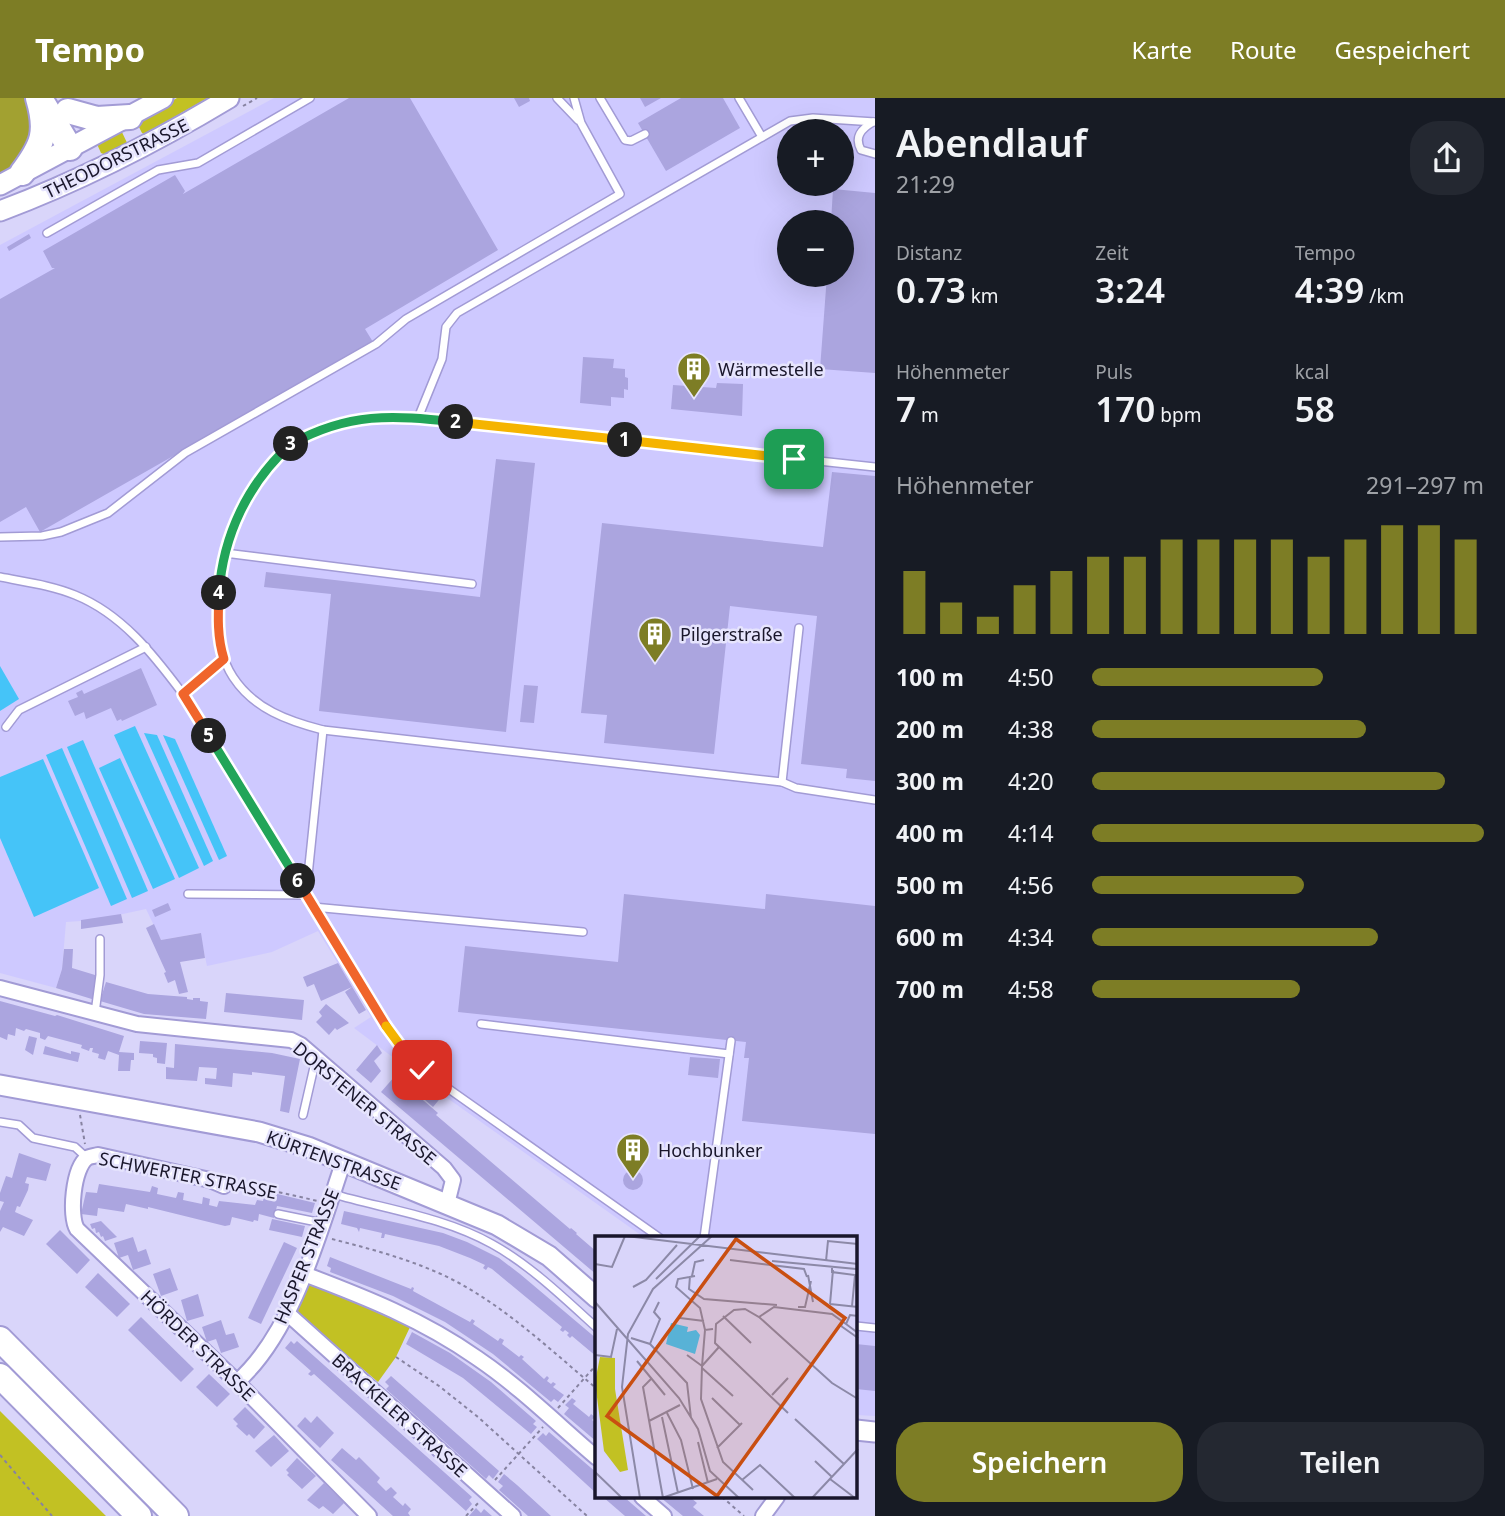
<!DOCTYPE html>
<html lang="de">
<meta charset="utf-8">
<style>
:root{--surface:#171b24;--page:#242831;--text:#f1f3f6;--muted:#9ea1a6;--accent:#7d7d25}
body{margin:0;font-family:"Noto Sans",sans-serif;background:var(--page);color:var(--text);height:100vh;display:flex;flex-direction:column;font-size:26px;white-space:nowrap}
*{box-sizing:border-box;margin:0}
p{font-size:23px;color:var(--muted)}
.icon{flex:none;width:38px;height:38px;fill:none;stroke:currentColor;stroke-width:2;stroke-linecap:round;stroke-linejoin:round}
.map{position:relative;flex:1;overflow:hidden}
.panel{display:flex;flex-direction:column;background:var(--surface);width:630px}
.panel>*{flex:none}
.controls{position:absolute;left:777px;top:21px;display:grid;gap:14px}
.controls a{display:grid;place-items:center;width:77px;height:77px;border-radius:50%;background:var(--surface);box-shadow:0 7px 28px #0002;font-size:35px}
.pin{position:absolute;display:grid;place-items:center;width:60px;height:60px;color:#fff;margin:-30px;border-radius:14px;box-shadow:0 4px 10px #0006}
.km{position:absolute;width:35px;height:35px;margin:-18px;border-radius:50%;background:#222;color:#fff;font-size:19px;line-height:35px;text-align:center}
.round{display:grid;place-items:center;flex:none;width:74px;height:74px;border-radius:28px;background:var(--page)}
.overview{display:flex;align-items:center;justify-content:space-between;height:119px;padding:0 21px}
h1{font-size:38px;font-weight:600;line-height:52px}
.metrics{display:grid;grid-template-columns:repeat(3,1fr);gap:10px;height:119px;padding:7px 21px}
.metrics div{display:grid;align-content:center}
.metrics b{font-size:35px;font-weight:600}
.metrics small{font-size:19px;font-weight:400}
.metrics p{font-size:19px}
.chart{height:196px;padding:14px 21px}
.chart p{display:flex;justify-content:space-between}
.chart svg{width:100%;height:126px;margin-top:7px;stroke:var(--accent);stroke-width:6}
.button{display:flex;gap:14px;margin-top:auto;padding:14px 21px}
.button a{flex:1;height:80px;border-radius:28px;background:var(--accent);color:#fff;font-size:28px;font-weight:600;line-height:80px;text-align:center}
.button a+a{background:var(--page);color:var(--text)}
ul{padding:0 21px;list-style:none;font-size:23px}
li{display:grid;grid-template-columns:112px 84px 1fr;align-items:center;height:52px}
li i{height:18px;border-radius:9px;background:var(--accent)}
header{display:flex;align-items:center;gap:42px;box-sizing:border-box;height:98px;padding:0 35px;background:var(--accent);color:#fff}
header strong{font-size:33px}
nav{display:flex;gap:38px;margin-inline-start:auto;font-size:24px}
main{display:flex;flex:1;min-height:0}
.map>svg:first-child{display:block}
.built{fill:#cec9ff;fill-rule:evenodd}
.green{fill:#c2c123}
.forest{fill:#a2a131}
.water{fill:#45c4f8}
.building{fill:#aba5df}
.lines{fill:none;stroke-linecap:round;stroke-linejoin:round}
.service-casing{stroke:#a29bd5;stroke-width:10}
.minor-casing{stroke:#a29bd5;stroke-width:18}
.secondary-casing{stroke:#a29bd5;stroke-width:23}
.motorway-casing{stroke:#a29bd5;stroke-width:28}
.path{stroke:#8783a1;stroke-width:2;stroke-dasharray:3.5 3.5;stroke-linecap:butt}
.service{stroke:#fff;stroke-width:7}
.minor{stroke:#fff;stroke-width:14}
.secondary{stroke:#fff;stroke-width:19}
.motorway{stroke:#fff;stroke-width:24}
.split-1-casing{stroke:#fff;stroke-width:14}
.split-2-casing{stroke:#fff;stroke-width:14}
.split-3-casing{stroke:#fff;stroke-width:14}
.split-4-casing{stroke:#fff;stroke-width:14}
.split-5-casing{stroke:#fff;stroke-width:14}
.split-6-casing{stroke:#fff;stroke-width:14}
.split-7-casing{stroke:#fff;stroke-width:14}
.split-8-casing{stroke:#fff;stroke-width:14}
.split-1{stroke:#f5b400;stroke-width:9}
.split-2{stroke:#f5b400;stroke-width:9}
.split-3{stroke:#22a559;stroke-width:9}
.split-4{stroke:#22a559;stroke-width:9}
.split-5{stroke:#f0652b;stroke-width:9}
.split-6{stroke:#22a559;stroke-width:9}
.split-7{stroke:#f0652b;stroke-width:9}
.split-8{stroke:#f5b400;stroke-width:9}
.labels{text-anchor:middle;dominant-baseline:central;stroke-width:5;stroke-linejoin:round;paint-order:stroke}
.street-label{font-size:18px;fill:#19162b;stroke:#e6e4fd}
.poi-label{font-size:18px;fill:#19162b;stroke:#e6e4fd;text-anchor:start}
.inset-road{fill:none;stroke:#8c89a7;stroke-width:2}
.view{fill:#c94f11;fill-opacity:0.15;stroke:#c94f11;stroke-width:3.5}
.inset-edge{fill:none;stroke:#19162b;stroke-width:3.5}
</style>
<header>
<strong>Tempo</strong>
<nav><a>Karte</a><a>Route</a><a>Gespeichert</a></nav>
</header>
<main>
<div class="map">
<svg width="875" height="1418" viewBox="0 0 875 1418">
<rect width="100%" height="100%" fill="#d9d5fa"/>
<!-- built -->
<path class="built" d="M274 0H875V1318L856 1317V1140H645L443 997 354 930 371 919 318 833 272 854 207 868 200 835 161 842 146 811 95 822 66 824 62 871 56 890 0 875V147ZM789 33H842V86H789ZM789 124H842V177H789Z"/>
<!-- green -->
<g class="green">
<path d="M177 0H208L181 15 168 28 148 38 142 35 139 29 144 19Z"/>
<path d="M120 30 129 49 106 57 101 55 97 46Z"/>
<path d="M309 1184 410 1229 396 1259 378 1284 296 1214Z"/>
<path d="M0 1313 8 1321 106 1418H0Z"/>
</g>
<!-- forest -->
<path class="forest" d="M0 0H27L36 17 30 60 0 81Z"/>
<!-- water -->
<g class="water">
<path d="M0 568 19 601 0 613Z"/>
<path d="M135 628 199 770 179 780 114 637Z"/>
<path d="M144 635 157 637 213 763 204 768Z"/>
<path d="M163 637 175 641 227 758 219 762Z"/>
<path d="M83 642 148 793 132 800 67 649Z"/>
<path d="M62 650 127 801 111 808 46 657Z"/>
<path d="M120 660 175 781 153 791 99 670Z"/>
<path d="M43 661 99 790 34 819 0 740V679Z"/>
</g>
<!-- building -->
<g class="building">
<path d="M349 0H410L498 152 365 231 373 244 40 434 26 409 0 424V201L55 170H52L43 153 175 77 185 93 183 96Z"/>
<path d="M514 0H529L530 3 519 9Z"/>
<path d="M640 0H661L645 9Z"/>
<path d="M681 0H723L740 30 666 73 638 25Z"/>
<path d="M833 91 875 95V275L820 271 827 177H842V124H831Z"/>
<path d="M29 136 31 140 9 153 7 149Z"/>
<path d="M583 259 614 261 613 270 625 271V279L628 280V292L624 291V300L611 299V308L580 305Z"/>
<path d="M717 285 743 286 742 318 671 311 673 287 716 290Z"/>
<path d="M496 361 535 365 506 634 319 613 331 496 264 489 266 474 480 499Z"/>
<path d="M832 374 875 378V683L846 680 847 671 801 666 817 518 730 508 714 656 604 645 607 617 581 615 602 425 823 449Z"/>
<path d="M141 570 157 607 122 623 121 621 117 623 111 610 86 621 84 614 75 618 68 603 78 599 76 595 82 592 84 596Z"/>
<path d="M524 587 538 588 534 625 520 624Z"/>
<path d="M624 796 765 811 766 796 875 808V1036L742 1023 749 960H744L746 944 458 914 465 848 618 864Z"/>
<path d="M168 805 171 812 155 819 152 812Z"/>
<path d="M121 816 123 825 81 831V822Z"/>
<path d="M154 826 161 842 201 835 205 860 180 864 188 894 179 896 175 882 168 885 164 875 166 874 146 830Z"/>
<path d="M64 851H73L72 870 95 877V902L56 890 62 871Z"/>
<path d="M338 865 366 912 359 916 345 894 352 889 321 903 314 886 307 889 303 879Z"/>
<path d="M106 884 148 896 187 899V901L193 902V900H200V903L208 904 206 921 144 916 100 903Z"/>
<path d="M226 895 304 902 302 922 224 914Z"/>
<path d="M0 903 55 918 57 917 124 938 119 954 134 955V962H131L130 973H118L119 957 108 953 105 962 98 960 99 956 92 954 93 950H90L89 953 81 950 82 947 48 938 45 942 40 940V935L26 931 24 933 16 930 15 938 8 936 7 942 0 939Z"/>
<path d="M326 906 349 925 337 932 335 930 329 937 316 924 322 918 319 914Z"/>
<path d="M29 938 37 940 33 957 25 952Z"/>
<path d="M140 943 167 945 165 966 157 965V960L153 959V956L139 955Z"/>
<path d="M175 946 272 955 300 961 289 1015 280 1013 285 978 252 974V977L233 975 232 989 205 986V980L216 981 217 970 199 969 197 983 166 981V969L174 970Z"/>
<path d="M377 947 382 955 374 963 381 973 371 985 356 972Z"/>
<path d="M45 948 71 956V953L80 955 78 964 43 956Z"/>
<path d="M690 959 720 961 718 980 688 977Z"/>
<path d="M395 978 438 1015 436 1017 570 1131 571 1130 577 1135 576 1136 597 1154V1177L381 994Z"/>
<path d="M433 989 443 997 433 1009 424 1001Z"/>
<path d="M19 1055 51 1066 46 1083 27 1079 25 1085 29 1086 28 1092 20 1109 17 1108 15 1114 33 1122 24 1138 3 1129 0 1134V1113L4 1104 0 1103V1095L6 1078 12 1080Z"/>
<circle cx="633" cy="1082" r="10"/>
<path d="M99 1086 150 1094 152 1088 158 1090 157 1096 176 1100 178 1094 184 1095 183 1102 202 1106 203 1099 210 1101 209 1107 217 1109 219 1103 255 1107 257 1102 263 1103 265 1093 315 1105 312 1115 277 1108 274 1120 259 1116 258 1123 254 1122 253 1124 232 1119 230 1127 225 1128 148 1109V1111L126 1106 124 1114 98 1110 97 1118 81 1116 86 1094 97 1095Z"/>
<path d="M344 1113 443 1135 467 1144 499 1160 520 1176 597 1241V1259L572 1238 570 1240 567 1237 569 1235 565 1232 563 1234 560 1232 562 1229 492 1171 488 1169 486 1172 483 1170 485 1167 470 1160 439 1148 385 1136 384 1140H381L382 1135 360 1130 359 1134 357 1130 341 1126Z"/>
<path d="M272 1121 305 1128 302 1139 269 1132Z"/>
<path d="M101 1123 117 1139 105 1143 103 1138 101 1139 99 1134 96 1135 95 1130 92 1131 90 1126Z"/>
<path d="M60 1132 90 1162 77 1176 46 1146Z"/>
<path d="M133 1139 138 1154 146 1151 151 1166 133 1172 128 1157 119 1160 114 1145Z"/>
<path d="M284 1144 297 1150 261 1226 248 1220Z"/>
<path d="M330 1159 411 1191 412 1189 414 1190 413 1193 470 1224 472 1221 475 1223 473 1226 498 1243 500 1240 504 1242 502 1246 519 1259 521 1257 524 1259 522 1261 544 1281 547 1278 549 1280 547 1283 551 1286 553 1284 556 1286 553 1289 564 1297 558 1304 554 1301 551 1304 493 1256 445 1224 393 1198 330 1174 331 1170 327 1168Z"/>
<path d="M170 1170 178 1192 161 1198 153 1176Z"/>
<path d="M98 1175 130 1206 117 1219 85 1189Z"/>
<path d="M198 1196 204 1218 187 1223 181 1202Z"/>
<path d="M141 1219 194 1271 181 1284 128 1232Z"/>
<path d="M221 1222 226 1237 234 1235 239 1249 221 1255 216 1241 207 1244 202 1229Z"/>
<path d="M412 1234 450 1255 491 1284 536 1323 533 1326 537 1329 531 1336 463 1280 406 1246Z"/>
<path d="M291 1243 294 1246 297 1243 472 1399 469 1402 472 1406 466 1413 314 1276 311 1278 308 1276 311 1273 285 1250Z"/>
<path d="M856 1246 875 1248V1293L856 1291Z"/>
<path d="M209 1276 230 1296 217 1309 196 1289Z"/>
<path d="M391 1278 499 1373 493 1381 489 1377 486 1381 386 1291 389 1288 385 1284Z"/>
<path d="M572 1300 576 1303 573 1306 589 1319 591 1316 595 1319 592 1322 597 1326V1344L564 1316 569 1310 565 1307Z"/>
<path d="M245 1309 265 1329 254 1341 249 1336 247 1338 236 1328 238 1326 233 1321Z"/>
<path d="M317 1318 334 1335 320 1350 297 1328 305 1319 311 1325Z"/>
<path d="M549 1334 597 1375V1396L537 1341 543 1335 546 1338Z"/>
<path d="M274 1337 289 1353 271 1369 255 1353Z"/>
<path d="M342 1350 356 1362 359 1359 380 1380 377 1384 386 1393 391 1389 397 1395 393 1399 403 1408 405 1405 411 1411 408 1415 410 1418H393L331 1362Z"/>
<path d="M297 1360 316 1378 302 1391 287 1377 289 1375 286 1372Z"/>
<path d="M504 1376 517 1387 551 1418H528L499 1392 503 1388 498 1384Z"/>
<path d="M324 1385 344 1405 333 1416 323 1408 319 1411 307 1402Z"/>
<path d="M603 1399H624L646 1418H625Z"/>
<path d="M660 1399H690L697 1405 693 1409 704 1418H683Z"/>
<path d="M476 1410 481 1415 484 1411 492 1418H469Z"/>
</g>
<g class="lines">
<!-- service casing -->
<g class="service-casing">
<g id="service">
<path d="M557 0 578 22"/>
<path d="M600 0 625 42 631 43 645 36"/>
<path d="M739 0 762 39"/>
<path d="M873 24C861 31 854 39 861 52L875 56"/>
<path d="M875 24 813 20 790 23 457 215 446 229 442 261 418 320C375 318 327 319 290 347 267 365 244 397 234 424 218 467 207 539 233 579 254 611 288 623 323 632L782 684 796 690 875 702"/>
<path d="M47 135 158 72 198 65 310 0"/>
<path d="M418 320 875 369"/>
<path d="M0 439 42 438 61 434 108 415 185 355 376 246 406 221 620 96 581 25 574 0"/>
<path d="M225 455 472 486"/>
<path d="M0 479C25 484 51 487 75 497 122 516 153 556 183 596L224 561"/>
<path d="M183 596 306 797 188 796"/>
<path d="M6 629 19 612 146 549"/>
<path d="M323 632 306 797 381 921 408 958 422 972 660 1140"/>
<path d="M782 684 799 530"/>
<path d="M313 809 583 834"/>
<path d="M95 915 100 877V841"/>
<path d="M481 926 729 956"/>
<path d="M303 1017 314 969 319 963"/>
<path d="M0 1024 19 1027 33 1040 75 1049 87 1060"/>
<path d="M333 1096C385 1111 444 1119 492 1146 530 1167 564 1200 597 1230"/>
<path d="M278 1116 322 1125"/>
<path d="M704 1140 731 943"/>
<path d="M856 1228 875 1230"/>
</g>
</g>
<!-- minor casing -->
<g class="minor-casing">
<g id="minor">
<path d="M0 890 137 926 291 942 301 947 444 1070 453 1082 447 1106"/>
<path d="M224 1088 210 1082 98 1057C95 1058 90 1058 87 1060 73 1070 69 1118 77 1131L237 1284 369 1418"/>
<path d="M304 1176C365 1199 423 1222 477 1260 520 1289 558 1327 597 1360"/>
<path d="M287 1215 513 1418"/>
<path d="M237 1284C294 1234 320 1132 344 1062"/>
<path d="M642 1399 664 1418"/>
<path d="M763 1418 777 1399"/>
</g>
</g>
<!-- secondary casing -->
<g class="secondary-casing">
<g id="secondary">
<path d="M0 87 163 0"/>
<path d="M0 113C80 83 156 44 229 0"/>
<path d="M0 987 259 1034 308 1049 497 1127 549 1158 597 1200"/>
<path d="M856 1332 875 1334"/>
</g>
</g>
<!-- motorway casing -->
<g class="motorway-casing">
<g id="motorway">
<path d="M44 7 70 50"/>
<path d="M68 13 97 21 130 19"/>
<path d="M22 75C43 47 48 34 38 0"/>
<path d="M0 1241 176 1418"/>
<path d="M0 1278 139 1418"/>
</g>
</g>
<!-- path -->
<g class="path">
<path d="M243 8 257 0"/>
<path d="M80 1017 85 1046"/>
<path d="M238 1085 318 1103"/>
<path d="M332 1141C375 1152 420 1164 459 1185 510 1213 553 1254 597 1291"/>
<path d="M396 1259 439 1288 478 1319 587 1418"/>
<path d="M558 1310 597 1266"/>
<path d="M0 1357 52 1418"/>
<path d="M495 1382 543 1329"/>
<path d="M722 1399 744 1418"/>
<path d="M466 1418 480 1403"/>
</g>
<!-- service -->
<use href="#service" class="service"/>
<!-- minor -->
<use href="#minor" class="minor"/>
<!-- secondary -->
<use href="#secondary" class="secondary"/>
<!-- motorway -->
<use href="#motorway" class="motorway"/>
</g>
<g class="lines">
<!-- split-1 casing -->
<g class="split-1-casing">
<path id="split-1" d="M625 342 794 361"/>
</g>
<!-- split-2 casing -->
<g class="split-2-casing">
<path id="split-2" d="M456 324 625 342"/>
</g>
<!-- split-3 casing -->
<g class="split-3-casing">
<path id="split-3" d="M291 346C349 314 392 317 456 324"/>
</g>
<!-- split-4 casing -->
<g class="split-4-casing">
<path id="split-4" d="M219 495C223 437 248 385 291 346"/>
</g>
<!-- split-5 casing -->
<g class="split-5-casing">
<path id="split-5" d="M209 638 183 596 224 561C217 539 218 518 219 495"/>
</g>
<!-- split-6 casing -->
<g class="split-6-casing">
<path id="split-6" d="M209 638 298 783"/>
</g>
<!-- split-7 casing -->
<g class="split-7-casing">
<path id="split-7" d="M298 783 386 928"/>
</g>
<!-- split-8 casing -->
<g class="split-8-casing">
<path id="split-8" d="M386 928 408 958 422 972"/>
</g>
<!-- split-1 -->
<use href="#split-1" class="split-1"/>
<!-- split-2 -->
<use href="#split-2" class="split-2"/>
<!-- split-3 -->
<use href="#split-3" class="split-3"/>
<!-- split-4 -->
<use href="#split-4" class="split-4"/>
<!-- split-5 -->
<use href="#split-5" class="split-5"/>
<!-- split-6 -->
<use href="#split-6" class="split-6"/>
<!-- split-7 -->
<use href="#split-7" class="split-7"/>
<!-- split-8 -->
<use href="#split-8" class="split-8"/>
</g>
<!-- icons -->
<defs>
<g id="building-pin" transform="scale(1.75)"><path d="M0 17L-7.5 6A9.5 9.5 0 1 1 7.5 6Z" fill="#7d7d25" stroke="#e6e4fd"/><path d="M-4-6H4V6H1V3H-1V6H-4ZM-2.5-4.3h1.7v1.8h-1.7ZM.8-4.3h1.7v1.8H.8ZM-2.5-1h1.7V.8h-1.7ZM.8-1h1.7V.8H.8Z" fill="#fff"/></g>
</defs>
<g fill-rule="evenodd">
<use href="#building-pin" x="694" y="271"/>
<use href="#building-pin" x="655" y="536"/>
<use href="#building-pin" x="633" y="1052"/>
</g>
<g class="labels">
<!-- street labels -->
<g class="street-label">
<text transform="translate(116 60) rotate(-26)">THEODORSTRASSE</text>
<text transform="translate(365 1005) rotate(40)">DORSTENER STRASSE</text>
<text transform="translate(334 1062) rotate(20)">KÜRTENSTRASSE</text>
<text transform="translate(188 1077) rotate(11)">SCHWERTER STRASSE</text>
<text transform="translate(306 1158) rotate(-68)">HASPER STRASSE</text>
<text transform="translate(198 1247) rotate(44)">HÖRDER STRASSE</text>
<text transform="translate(400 1317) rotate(42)">BRACKELER STRASSE</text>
</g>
<!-- poi labels -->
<g class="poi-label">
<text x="718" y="271">Wärmestelle</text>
<text x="680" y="536">Pilgerstraße</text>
<text x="658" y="1052">Hochbunker</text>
</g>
</g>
<!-- overview -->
<g transform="translate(595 1138)">
<rect width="262" height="262" fill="#d9d5fa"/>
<path d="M5 121 20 122V153L33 234 25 236 9 215 0 146Z" fill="#c2c123"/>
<path d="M76 87 93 91 92 96 101 94 105 99 100 118 71 108Z" fill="#45c4f8"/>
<path class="inset-road" d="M31 0 263 28M135 24 209 33 212 41M177 25 261 33M231 25 233 5 263 8M0 28 17 31 30 0M237 31V36L260 39 257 70M213 39 218 66M95 40 94 53 109 63 182 69M97 40 100 26 109 24M100 40 83 43 81 51 105 72 110 94 118 93M61 43 105 0M38 51 51 44 82 9M0 66 84 162 103 193 115 235 144 262M235 68 238 34M235 68 263 71M203 71H210L216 45M128 80 156 107M263 80 255 79 251 88 263 97M164 81 237 147 263 163M85 82 109 85M248 86 246 90 263 102M36 102 55 108 92 147 96 182M55 108 65 83 59 76 64 66M124 111 107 130 106 163 128 226 158 254M0 119 16 121 22 93M92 119 107 130 110 94M42 125 70 159M107 132 138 160M56 143 48 151 68 262M177 159 193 142M117 162 145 189M72 177 86 204 98 253M193 177 120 107 121 88 139 74 150 73 164 81 179 71 237 78 251 88M67 181 83 257M200 183 249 228 263 213M54 185 85 169M103 206 113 247M122 212 147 187M220 225 237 241M0 236 27 262M235 243 260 262M147 244 165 229 200 262M45 262 27 151 33 98 58 53 117 0M67 262 122 243M217 262 249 228"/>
<path class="view" d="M141 3 250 82 122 260 12 180Z"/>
<rect width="262" height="262" class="inset-edge"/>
</g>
</svg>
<div class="controls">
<a>+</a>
<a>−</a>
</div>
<div class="pin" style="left:794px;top:361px;background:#1e9e55"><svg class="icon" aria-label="arrive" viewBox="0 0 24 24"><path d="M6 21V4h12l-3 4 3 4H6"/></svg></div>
<div class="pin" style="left:422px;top:972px;background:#d93025"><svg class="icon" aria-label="check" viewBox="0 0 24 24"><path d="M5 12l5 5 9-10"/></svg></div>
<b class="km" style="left:625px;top:342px">1</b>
<b class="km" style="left:456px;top:324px">2</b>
<b class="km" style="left:291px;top:346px">3</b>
<b class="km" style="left:219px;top:495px">4</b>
<b class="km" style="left:209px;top:638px">5</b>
<b class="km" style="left:298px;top:783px">6</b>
</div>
<section class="panel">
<div class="overview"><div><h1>Abendlauf</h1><p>21:29</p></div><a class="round"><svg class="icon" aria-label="share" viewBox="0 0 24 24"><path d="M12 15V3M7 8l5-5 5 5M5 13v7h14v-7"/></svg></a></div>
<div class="metrics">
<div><p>Distanz</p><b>0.73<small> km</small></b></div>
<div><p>Zeit</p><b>3:24</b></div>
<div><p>Tempo</p><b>4:39<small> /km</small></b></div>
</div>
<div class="metrics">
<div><p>Höhenmeter</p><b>7<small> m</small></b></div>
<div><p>Puls</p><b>170<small> bpm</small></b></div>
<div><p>kcal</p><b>58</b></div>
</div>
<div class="chart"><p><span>Höhenmeter</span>291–297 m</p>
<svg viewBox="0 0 160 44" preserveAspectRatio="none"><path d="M5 44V22M15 44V33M25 44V38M35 44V27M45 44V22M55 44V17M65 44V17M75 44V11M85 44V11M95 44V11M105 44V11M115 44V17M125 44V11M135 44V6M145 44V6M155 44V11"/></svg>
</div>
<ul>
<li><b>100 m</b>4:50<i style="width:59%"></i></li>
<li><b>200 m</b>4:38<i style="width:70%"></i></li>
<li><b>300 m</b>4:20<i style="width:90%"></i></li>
<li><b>400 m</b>4:14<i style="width:100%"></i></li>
<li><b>500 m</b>4:56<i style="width:54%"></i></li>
<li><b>600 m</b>4:34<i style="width:73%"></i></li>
<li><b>700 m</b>4:58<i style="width:53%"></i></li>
</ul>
<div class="button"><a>Speichern</a><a>Teilen</a></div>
</section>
</main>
